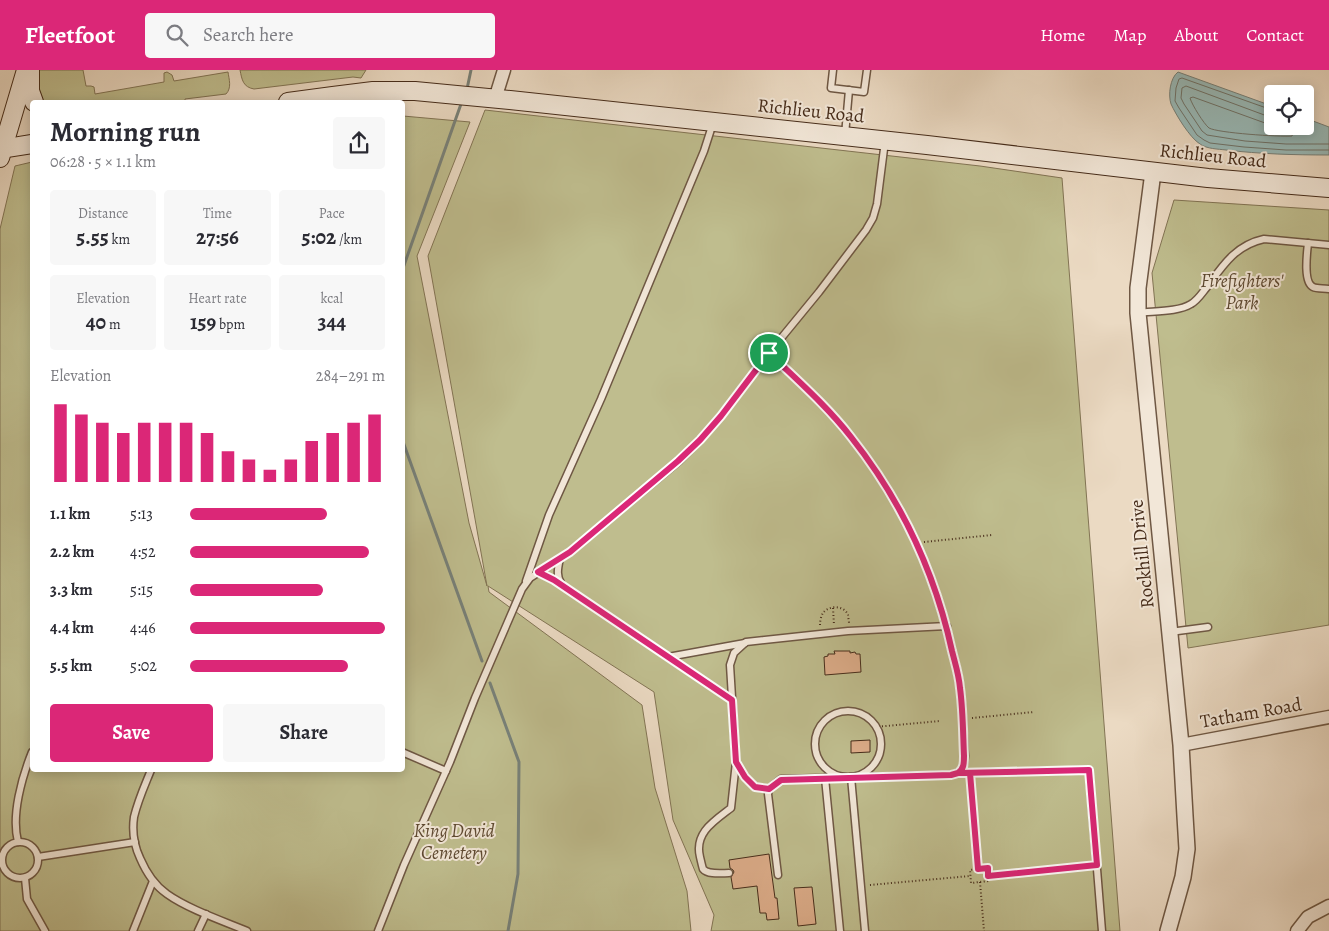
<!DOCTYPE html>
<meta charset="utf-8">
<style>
:root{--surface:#fff;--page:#f7f7f7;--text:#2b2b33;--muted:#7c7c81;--accent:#db2777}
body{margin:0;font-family:Alegreya,serif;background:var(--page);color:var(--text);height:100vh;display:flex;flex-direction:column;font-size:19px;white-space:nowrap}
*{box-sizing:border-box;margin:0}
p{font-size:16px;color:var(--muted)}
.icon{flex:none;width:28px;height:28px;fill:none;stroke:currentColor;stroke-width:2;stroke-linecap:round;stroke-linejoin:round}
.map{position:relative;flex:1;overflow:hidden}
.sheet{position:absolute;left:30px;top:30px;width:375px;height:672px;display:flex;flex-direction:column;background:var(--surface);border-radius:5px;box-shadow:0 2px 12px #0003}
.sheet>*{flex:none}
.tools{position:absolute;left:1264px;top:15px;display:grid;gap:10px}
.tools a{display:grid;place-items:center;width:50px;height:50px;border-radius:5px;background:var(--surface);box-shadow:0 2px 12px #0003;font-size:25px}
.pin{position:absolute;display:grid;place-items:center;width:42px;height:42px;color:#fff;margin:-21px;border:2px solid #fff;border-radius:50%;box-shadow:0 1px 5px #0007}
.round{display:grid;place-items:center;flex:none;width:52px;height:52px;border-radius:5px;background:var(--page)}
.overview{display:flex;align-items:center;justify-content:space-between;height:85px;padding:0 20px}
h1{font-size:28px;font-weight:700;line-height:38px}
.figures{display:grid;grid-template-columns:repeat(3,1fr);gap:8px;height:85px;padding:5px 20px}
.figures div{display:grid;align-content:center;border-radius:5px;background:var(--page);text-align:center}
.figures b{font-size:21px;font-weight:700}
.figures small{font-size:14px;font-weight:400}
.figures p{font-size:14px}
.chart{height:140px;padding:10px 20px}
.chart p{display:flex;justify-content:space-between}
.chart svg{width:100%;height:90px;margin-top:5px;stroke:var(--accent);stroke-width:6}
.cta{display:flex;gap:10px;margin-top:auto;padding:10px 20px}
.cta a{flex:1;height:58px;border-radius:5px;background:var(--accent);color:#fff;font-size:20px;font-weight:700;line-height:58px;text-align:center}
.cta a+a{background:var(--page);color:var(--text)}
ul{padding:0 20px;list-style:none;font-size:16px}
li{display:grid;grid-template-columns:80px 60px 1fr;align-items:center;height:38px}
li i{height:12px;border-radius:6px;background:var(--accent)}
header{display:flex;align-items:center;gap:30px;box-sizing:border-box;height:70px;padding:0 25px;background:var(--accent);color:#fff}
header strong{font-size:24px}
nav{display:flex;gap:28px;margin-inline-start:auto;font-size:18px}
.search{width:350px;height:45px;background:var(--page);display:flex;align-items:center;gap:12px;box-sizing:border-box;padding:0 18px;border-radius:5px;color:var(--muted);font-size:19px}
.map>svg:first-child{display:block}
.green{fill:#bfbd8e;stroke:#827454}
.water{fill:#99bab8;stroke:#788179}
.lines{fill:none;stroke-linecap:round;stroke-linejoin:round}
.shore{stroke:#707369;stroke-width:1}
.stream{stroke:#788179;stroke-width:3}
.building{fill:#ddad8a;stroke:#462c1a}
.service-casing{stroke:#6f5844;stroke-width:9}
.minor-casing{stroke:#6f5844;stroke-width:15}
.tertiary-casing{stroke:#6f5844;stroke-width:18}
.secondary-casing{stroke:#462c1a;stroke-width:20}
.path{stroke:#462c1a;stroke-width:2;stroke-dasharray:1 2.5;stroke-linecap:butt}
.service{stroke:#f2e7d8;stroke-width:6}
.minor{stroke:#f2e7d8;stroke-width:12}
.tertiary{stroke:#f2e7d8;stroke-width:15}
.secondary{stroke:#f2e7d8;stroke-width:18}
.route-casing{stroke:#fff;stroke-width:10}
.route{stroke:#db2777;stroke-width:6}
.labels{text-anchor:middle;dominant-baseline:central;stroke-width:4;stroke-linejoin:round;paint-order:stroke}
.street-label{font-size:19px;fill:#462c1a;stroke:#f2e7d8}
.park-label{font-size:19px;font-style:italic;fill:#5e4931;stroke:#f2e7d8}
</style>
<header>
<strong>Fleetfoot</strong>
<div class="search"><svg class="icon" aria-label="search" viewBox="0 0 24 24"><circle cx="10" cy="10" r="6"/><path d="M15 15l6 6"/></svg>Search here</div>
<nav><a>Home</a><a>Map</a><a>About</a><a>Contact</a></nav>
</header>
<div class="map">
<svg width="1329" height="861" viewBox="0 0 1329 861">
<rect width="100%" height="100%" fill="#ebdac3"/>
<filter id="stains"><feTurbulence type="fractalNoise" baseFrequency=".004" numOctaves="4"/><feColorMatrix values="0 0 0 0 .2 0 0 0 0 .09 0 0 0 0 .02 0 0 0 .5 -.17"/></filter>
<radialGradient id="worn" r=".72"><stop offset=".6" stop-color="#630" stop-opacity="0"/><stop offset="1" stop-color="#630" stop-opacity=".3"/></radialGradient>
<!-- green -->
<g class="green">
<path d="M34 0H83L86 16H91L94 17 95 24 164 12V3L167 2 172 5 174 11 228 2C229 9 232 18 226 24L185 29V32H39Z"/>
<path d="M240 0H366L361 8 353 7 254 19C243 17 242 10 240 0Z"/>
<path d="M485 40 980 96 1062 108 1120 861H711L714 845 673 750 654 622 488 516 489 522 642 635 655 718 687 821 691 861H0V159L15 96 32 92V700H402L403 46 470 52 417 186 469 453 487 516 428 186Z"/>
<path d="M1174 130 1329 140V555L1188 578 1152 203Z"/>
</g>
<!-- water -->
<path class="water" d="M1178 2 1272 36V56H1305V48L1329 57V85C1294 85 1260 84 1226 80 1218 79 1207 79 1200 74 1190 68 1176 45 1171 34 1168 25 1170 8 1178 2Z"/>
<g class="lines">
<!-- shore -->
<g class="shore">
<path d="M1272 40 1182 8 1179 9 1176 18 1175 31 1179 38 1197 65 1204 70 1210 73 1244 77 1286 80H1329"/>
<path d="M1272 47 1267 46 1186 16 1182 18 1181 28 1184 34 1202 61 1207 65 1245 71 1286 74H1329"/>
<path d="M1272 54 1265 53 1193 27 1190 28C1192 35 1204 54 1209 58 1218 63 1279 67 1292 66L1293 63 1288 56"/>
</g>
<!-- stream -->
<g class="stream">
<path d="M467 19 471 0"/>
<path d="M402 201 461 34"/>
<path d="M402 369 482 591"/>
<path d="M490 613 519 692 518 804 508 861"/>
</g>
</g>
<!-- building -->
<g class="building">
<path d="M834 581H850V583L855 582 856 584H860L861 602 825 605 824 587 828 586V584H835Z"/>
<path d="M870 670V682L851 683V671Z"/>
<path d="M769 784 775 828H777L779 849 767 850 766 843H760L757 816 733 819 731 807 734 802 733 800 730 798 729 790Z"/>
<path d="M812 817 816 854 798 856 794 818Z"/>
</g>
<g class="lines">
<!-- service casing -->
<g class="service-casing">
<g id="service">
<path d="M833 0 831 18 864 22 867 0"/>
<path d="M845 65 849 20"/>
<path d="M1308 173C1307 183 1303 212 1313 217 1317 219 1324 218 1329 219"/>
<path d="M1138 243C1154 241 1178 242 1191 234 1198 230 1202 223 1207 217 1223 195 1236 175 1264 169L1329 175"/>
<path d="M769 283C797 310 827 336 851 367 901 430 935 503 952 581 955 593 959 605 960 618 963 640 963 663 965 686 964 698 963 702 951 705L781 709 769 719 768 724 778 805"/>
<path d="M560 488C558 498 556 505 561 513"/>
<path d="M538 502 554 510 732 630"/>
<path d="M526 511 549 445 601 329 704 81 713 53"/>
<path d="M1170 562 1208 557"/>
<path d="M668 587 745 573"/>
<circle cx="848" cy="674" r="33"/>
<path d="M402 682 446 701"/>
<path d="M151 700C145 715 138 730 134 747 132 761 134 775 140 788 146 802 154 815 167 824 188 839 223 851 247 861"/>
<path d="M958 703 1089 700 1102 861"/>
<path d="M851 707 865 861"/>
<path d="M825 708 840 861"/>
<path d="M769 719 755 717 745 707 736 692 730 595 734 583 746 572 848 561 947 556"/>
<circle cx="20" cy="790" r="18"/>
<path d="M18 772C11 745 22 707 32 682"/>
<path d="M38 787 135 772"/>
<path d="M729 803C722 803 708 805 703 799 702 796 701 791 700 787 694 763 714 751 731 738L736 692"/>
<path d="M25 808 27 829 45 861"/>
<path d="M133 861 153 811"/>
<path d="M198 861 206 844"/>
<path d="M378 861 404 795 450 692 475 628 522 519 530 508 570 482 679 391 700 370 721 346 769 283 819 222 866 160 873 148 877 134 885 71"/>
</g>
</g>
<!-- minor casing -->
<g class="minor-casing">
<g id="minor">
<path d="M495 29 504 0"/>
<path d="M1181 675 1329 647"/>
<path d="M1297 861 1308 847 1329 836"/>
</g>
</g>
<!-- tertiary casing -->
<g class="tertiary-casing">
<path id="tertiary" d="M1153 102 1138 218V243L1181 675 1185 746 1187 779 1183 807 1168 861"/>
</g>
<!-- secondary casing -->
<g class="secondary-casing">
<g id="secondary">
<path d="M30 1V21L34 32"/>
<path d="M288 32 333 26 373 21H415L510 30 927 75 1208 108 1329 118"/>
<path d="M0 79 32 74"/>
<path d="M0 88 26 0"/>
</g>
</g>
<!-- path -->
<g class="path">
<path d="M924 472 992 465"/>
<path d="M833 538 834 555"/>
<path d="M820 555C820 551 821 546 823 543 829 535 844 535 848 545 848 546 849 552 849 553"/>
<path d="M972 648 1034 642"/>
<path d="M875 657 940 651"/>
<path d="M971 711 978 799"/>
<path d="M987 798 989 811 971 813 970 800Z"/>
<path d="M988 806 1089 796"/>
<path d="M980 812 984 861"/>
<path d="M870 815 970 806"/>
</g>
<!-- service -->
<use href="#service" class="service"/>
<!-- minor -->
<use href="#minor" class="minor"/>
<!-- tertiary -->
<use href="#tertiary" class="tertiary"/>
<!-- secondary -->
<use href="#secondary" class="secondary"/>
</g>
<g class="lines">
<!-- route casing -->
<g class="route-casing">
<path id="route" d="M769 283 721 346 700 370 678 391 570 482 538 502 554 510 732 630 736 692 745 707 755 717 769 719 781 710 951 705 958 703 1089 700 1097 795 988 806V798L978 799 970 703H958C964 699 964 693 964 686 963 663 963 640 960 618 959 605 955 593 952 581 935 503 901 430 851 367 827 336 797 310 769 283"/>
</g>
<!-- route -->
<use href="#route" class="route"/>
</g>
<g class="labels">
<!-- street labels -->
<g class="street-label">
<text transform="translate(811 41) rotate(6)">Richlieu Road</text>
<text transform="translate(1213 86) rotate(6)">Richlieu Road</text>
<text transform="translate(1142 484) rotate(-96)">Rockhill Drive</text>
<text transform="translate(1251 643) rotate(-10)">Tatham Road</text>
</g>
<!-- park labels -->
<g class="park-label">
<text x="1242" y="211">Firefighters'<tspan x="1242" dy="22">Park</tspan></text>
<text x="454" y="761">King David<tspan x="454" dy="22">Cemetery</tspan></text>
</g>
</g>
<rect width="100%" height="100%" filter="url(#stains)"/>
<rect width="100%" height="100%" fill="url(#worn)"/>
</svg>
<div class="tools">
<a><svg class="icon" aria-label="locate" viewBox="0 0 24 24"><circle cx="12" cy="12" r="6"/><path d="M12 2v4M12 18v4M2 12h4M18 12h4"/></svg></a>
</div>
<div class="pin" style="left:769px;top:283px;background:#1e9e55"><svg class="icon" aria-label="arrive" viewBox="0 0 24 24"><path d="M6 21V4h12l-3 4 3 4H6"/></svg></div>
<section class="sheet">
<div class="overview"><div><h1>Morning run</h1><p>06:28 · 5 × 1.1 km</p></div><a class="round"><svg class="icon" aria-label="share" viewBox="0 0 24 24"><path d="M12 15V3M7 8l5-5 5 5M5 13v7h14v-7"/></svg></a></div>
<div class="figures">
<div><p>Distance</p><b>5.55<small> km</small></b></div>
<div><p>Time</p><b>27:56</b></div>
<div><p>Pace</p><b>5:02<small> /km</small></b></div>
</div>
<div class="figures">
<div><p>Elevation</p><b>40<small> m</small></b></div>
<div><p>Heart rate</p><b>159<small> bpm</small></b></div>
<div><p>kcal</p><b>344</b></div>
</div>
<div class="chart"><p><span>Elevation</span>284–291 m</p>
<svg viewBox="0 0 160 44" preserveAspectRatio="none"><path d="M5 44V6M15 44V11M25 44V15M35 44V20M45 44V15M55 44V15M65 44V15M75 44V20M85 44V29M95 44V33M105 44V38M115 44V33M125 44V24M135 44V20M145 44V15M155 44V11"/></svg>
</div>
<ul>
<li><b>1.1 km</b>5:13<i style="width:70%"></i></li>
<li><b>2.2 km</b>4:52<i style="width:92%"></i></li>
<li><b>3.3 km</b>5:15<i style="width:68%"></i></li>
<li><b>4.4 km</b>4:46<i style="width:100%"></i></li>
<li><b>5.5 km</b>5:02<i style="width:81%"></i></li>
</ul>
<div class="cta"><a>Save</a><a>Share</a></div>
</section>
</div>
